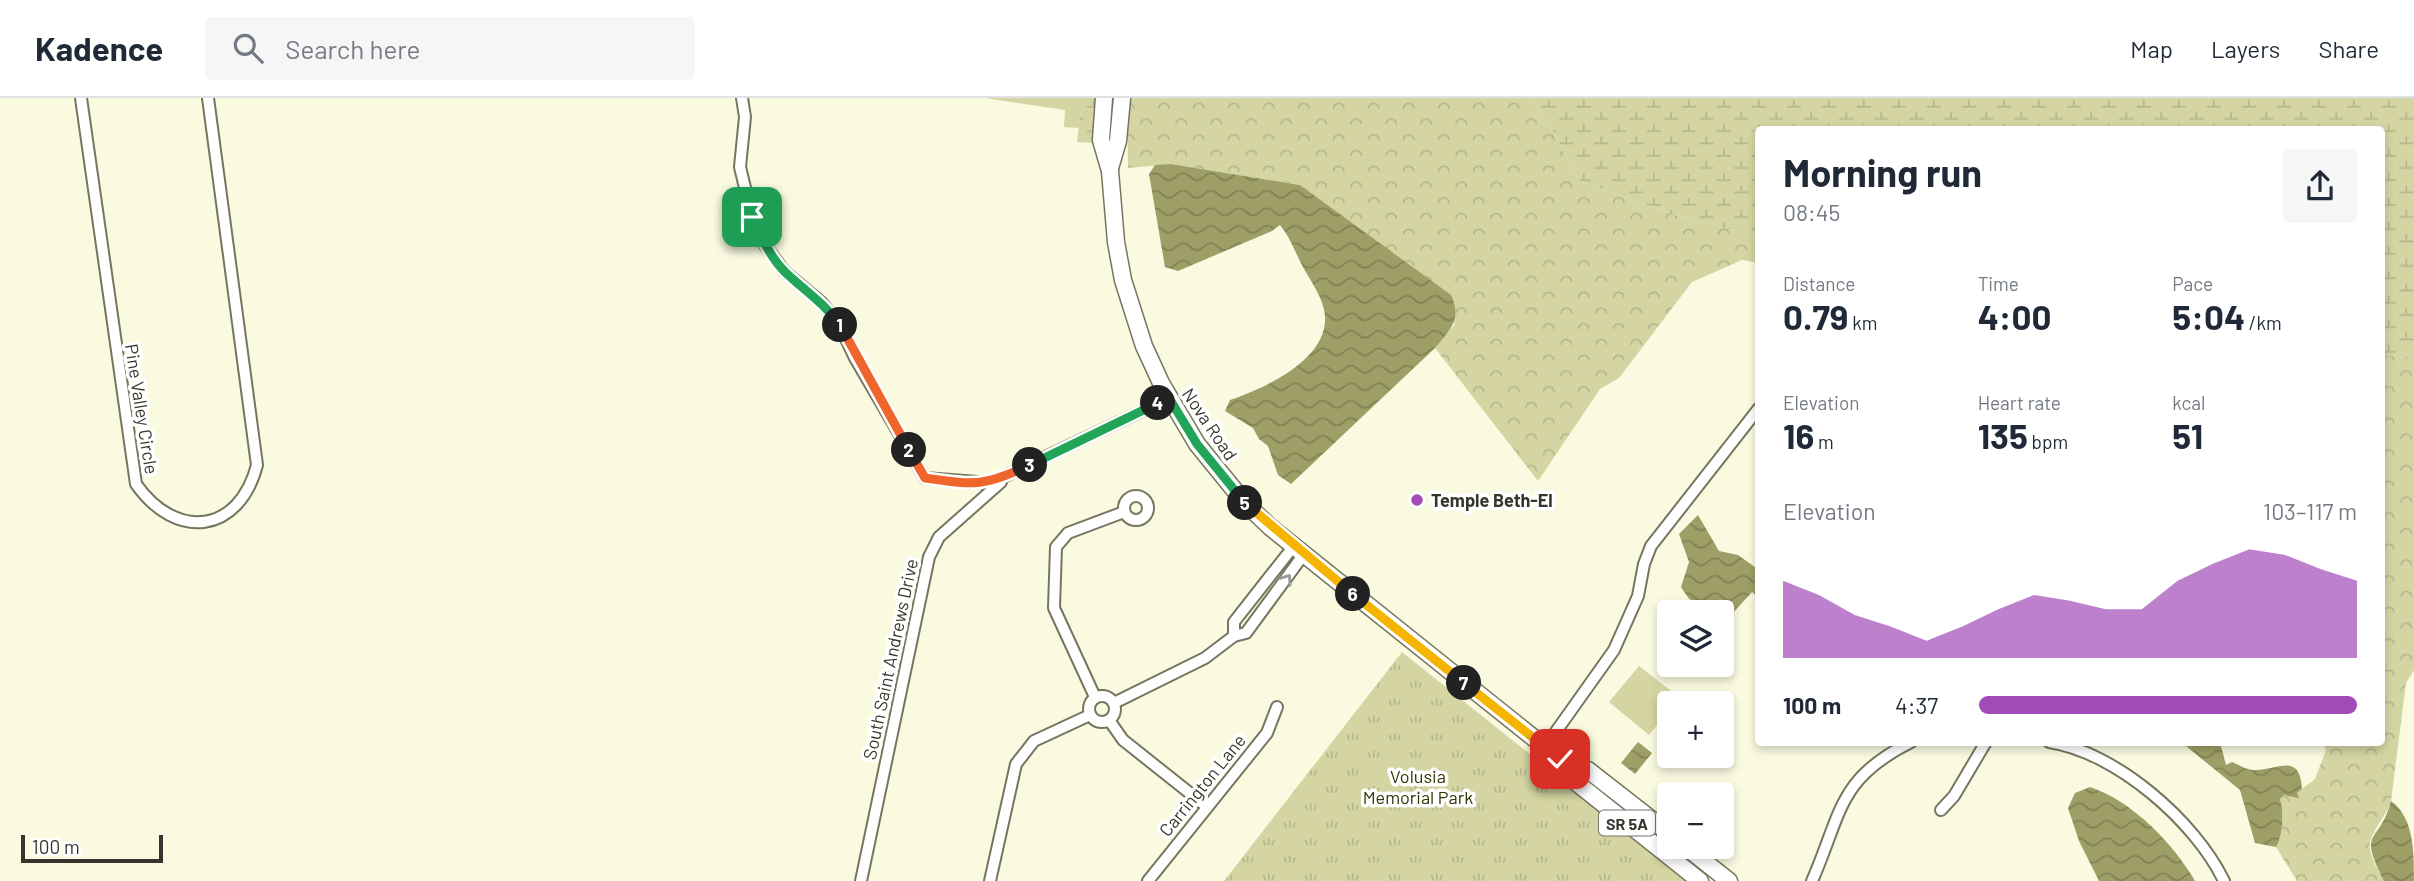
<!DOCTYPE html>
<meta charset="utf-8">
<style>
:root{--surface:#fff;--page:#f6f6f7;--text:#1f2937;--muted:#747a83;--line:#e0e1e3;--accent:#a24bb8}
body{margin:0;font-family:Barlow,sans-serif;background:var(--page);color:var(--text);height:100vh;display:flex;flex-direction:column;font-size:26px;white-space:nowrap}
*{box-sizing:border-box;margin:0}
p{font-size:23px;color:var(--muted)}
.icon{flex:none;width:38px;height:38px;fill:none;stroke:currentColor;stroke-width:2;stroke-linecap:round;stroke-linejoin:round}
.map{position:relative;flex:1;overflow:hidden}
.panel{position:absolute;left:1755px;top:28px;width:630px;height:620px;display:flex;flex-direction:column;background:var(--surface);border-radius:7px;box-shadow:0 4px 10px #0003}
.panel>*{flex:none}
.tools{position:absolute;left:1657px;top:502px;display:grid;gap:14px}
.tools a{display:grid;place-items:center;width:77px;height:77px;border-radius:7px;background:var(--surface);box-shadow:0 4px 10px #0003;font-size:35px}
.scale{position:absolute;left:21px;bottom:18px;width:142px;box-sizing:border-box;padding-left:7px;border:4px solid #36362c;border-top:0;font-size:19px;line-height:24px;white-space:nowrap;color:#36362c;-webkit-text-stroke:5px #fff;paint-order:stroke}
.pin{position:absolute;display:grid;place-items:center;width:60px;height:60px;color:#fff;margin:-30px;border-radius:14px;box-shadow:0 4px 10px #0006}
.km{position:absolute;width:35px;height:35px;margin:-18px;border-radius:50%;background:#222;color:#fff;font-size:19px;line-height:35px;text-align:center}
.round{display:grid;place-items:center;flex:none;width:74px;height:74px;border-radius:7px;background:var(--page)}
.summary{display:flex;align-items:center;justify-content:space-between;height:119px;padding:0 28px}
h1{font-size:38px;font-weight:700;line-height:52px}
.figures{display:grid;grid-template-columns:repeat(3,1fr);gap:10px;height:119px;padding:7px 28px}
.figures div{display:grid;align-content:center}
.figures b{font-size:35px;font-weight:700}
.figures small{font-size:19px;font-weight:400}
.figures p{font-size:19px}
.chart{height:196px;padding:14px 28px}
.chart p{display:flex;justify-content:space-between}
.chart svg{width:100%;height:126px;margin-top:7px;fill:var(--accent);opacity:.7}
ul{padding:0 28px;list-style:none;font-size:23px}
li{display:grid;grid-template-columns:112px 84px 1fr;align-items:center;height:52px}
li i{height:18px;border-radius:9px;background:var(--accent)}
header{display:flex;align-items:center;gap:42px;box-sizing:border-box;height:98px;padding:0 35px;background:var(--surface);border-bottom:2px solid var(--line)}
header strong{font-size:33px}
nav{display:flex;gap:38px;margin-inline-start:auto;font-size:24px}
.search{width:490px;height:63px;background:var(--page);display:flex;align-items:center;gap:18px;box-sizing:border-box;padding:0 24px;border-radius:7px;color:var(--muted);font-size:26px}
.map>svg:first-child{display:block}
.grass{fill:#d4d5a2}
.forest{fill:url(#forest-crowns)}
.wetland{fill:url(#wetland-marsh)}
.park{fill:url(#park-tufts)}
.water{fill:url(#water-waves)}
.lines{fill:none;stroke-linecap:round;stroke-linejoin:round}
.minor-casing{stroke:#767660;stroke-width:14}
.primary-casing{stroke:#767660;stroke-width:19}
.minor{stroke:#fff;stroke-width:10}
.primary{stroke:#fff;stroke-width:16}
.oneway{stroke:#9a9a96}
.split-1-casing{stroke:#fff;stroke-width:14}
.split-2-casing{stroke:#fff;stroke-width:14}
.split-3-casing{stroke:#fff;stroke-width:14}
.split-4-casing{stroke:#fff;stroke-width:14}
.split-5-casing{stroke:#fff;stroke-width:14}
.split-6-casing{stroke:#fff;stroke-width:14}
.split-7-casing{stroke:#fff;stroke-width:14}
.split-8-casing{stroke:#fff;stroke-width:14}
.split-1{stroke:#22a559;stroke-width:9}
.split-2{stroke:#f0652b;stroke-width:9}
.split-3{stroke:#f0652b;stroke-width:9}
.split-4{stroke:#22a559;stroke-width:9}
.split-5{stroke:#22a559;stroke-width:9}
.split-6{stroke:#f5b400;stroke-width:9}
.split-7{stroke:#f5b400;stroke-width:9}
.split-8{stroke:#f5b400;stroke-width:9}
.poi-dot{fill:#a24bb8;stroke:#fff;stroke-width:2.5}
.labels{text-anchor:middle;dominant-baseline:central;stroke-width:7;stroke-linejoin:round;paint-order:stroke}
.shield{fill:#fff;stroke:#72726b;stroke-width:2}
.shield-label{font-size:16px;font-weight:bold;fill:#36362c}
.street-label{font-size:18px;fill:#36362c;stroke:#fff}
.poi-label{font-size:18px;font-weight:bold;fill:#36362c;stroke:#fff;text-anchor:start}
.park-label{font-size:18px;fill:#333303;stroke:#fff}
</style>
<header>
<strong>Kadence</strong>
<div class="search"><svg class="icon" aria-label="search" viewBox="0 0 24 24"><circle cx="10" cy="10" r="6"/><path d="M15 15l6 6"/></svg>Search here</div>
<nav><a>Map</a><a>Layers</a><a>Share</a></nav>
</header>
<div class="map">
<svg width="2414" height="783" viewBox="0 0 2414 783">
<defs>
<pattern id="forest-crowns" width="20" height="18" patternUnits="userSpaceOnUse" patternTransform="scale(1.75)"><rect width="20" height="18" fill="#d4d5a2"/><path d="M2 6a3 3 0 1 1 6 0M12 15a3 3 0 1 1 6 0" fill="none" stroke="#b7b78c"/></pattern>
<pattern id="wetland-marsh" width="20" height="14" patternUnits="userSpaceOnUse" patternTransform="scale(1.75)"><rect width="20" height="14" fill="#d4d5a2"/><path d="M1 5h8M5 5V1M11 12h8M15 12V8" fill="none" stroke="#b7b78c"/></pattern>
<pattern id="park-tufts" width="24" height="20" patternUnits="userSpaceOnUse" patternTransform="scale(1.75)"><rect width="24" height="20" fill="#d4d5a2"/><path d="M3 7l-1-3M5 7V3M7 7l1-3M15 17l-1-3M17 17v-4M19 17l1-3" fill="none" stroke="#b7b78c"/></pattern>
<pattern id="water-waves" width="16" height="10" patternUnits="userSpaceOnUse" patternTransform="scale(1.75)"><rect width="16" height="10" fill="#9e9f66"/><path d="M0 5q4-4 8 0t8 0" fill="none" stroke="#828254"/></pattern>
</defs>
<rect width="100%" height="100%" fill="#f9fae0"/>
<!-- grass -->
<g class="grass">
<path d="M985 0H1082L1079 30 1064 29 1065 12Z"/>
<path d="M1639 568 1680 600 1675 605 1670 606 1669 612 1649 637 1609 604Z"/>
</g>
<!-- forest -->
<g class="forest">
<path d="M1127 0H1530L1550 28 1580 83 1672 116 1759 139V165L1742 162 1692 184 1619 280 1600 291 1538 383 1435 250 1455 226 1300 87 1171 66 1128 70Z"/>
<path d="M2382 257 2399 258 2414 265V572L2406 585 2391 703C2387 718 2367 737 2370 752 2372 762 2379 774 2384 783H2297L2276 749C2283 738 2284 714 2280 701L2284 697 2293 698 2315 681 2326 652 2323 644H2382Z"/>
</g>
<!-- wetland -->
<g class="wetland">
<path d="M1082 0H1099L1095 45 1077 44Z"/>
<path d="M1530 0H2414V265L2399 258 2382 257V32H1759V139L1672 116 1580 83 1550 28Z"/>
</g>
<!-- park -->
<path class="park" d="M1402 554 1689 783H1224Z"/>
<!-- water -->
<g class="water">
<path d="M1171 66 1300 87 1451 197C1462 221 1451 231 1435 250L1291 386 1278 377 1268 348 1259 341 1253 330 1225 313 1230 302C1263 291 1328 262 1325 218 1324 201 1311 184 1303 169 1295 154 1291 141 1280 127L1272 133 1178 173 1165 169 1149 76 1155 67Z"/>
<path d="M1698 417 1719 453 1738 457 1759 472V500L1752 494 1724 525 1722 514C1700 514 1692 507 1681 489L1689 464 1679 436Z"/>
<path d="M1638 644 1652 655 1635 676 1621 665Z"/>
<path d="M2181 644H2220L2226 667 2232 664C2239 667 2247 672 2254 672 2276 673 2300 653 2302 691L2297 695 2299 700 2284 697 2280 701C2284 714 2283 738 2276 749L2255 745 2240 692Z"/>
<path d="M2090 689C2132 703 2173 745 2195 783H2099L2079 743 2068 710 2075 695Z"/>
<path d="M2391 703C2414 720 2414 753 2414 783H2384C2357 729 2379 748 2391 703Z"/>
</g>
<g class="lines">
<!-- minor casing -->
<g class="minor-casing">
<g id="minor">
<path d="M81 0 136 386C176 443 239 436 257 367L208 0"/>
<path d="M742 0 745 19 740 69 752 119 765 147 784 173 821 204 839 226 855 260 925 380 991 385 1169 300"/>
<circle cx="1136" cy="410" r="12"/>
<path d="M1234 538V524L1293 449"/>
<circle cx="1102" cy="611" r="13"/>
<path d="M1095 599 1054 510 1056 449 1068 435 1124 414"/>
<path d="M1114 605 1205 560 1234 538 1246 535 1304 456"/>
<path d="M1109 622 1123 642 1206 708"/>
<path d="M2049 644C2116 654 2195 723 2224 783"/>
<path d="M1545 649 1614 552 1638 498 1644 466 1651 448 1759 310"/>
<path d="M1941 712 1954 698 1986 644"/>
<path d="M861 783 929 459 939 439 1001 384"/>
<path d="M990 783 1016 666 1034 643 1090 617"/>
<path d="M1148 783 1267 635 1277 609"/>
<path d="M1812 783C1842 715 1837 681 1911 644"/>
</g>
</g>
<!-- primary casing -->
<g class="primary-casing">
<g id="primary">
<path d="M1104 0 1101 42 1110 73 1116 144 1123 182 1144 248 1161 285 1197 346 1245 405 1270 429 1560 661 1588 672 1670 736"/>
<path d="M1110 70 1118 43 1122 0"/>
<path d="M1560 661 1577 685 1700 783"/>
<path d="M1686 749 1729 783"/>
</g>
</g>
<!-- minor -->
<use href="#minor" class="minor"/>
<!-- primary -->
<use href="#primary" class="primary"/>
</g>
<!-- one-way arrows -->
<defs><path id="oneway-chevron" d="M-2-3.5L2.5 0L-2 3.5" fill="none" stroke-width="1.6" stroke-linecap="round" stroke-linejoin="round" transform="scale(1.75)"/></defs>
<use class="oneway" href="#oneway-chevron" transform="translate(1287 481) rotate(-55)"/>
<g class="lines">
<!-- split-1 casing -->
<g class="split-1-casing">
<path id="split-1" d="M752 119C761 138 770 159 785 174 804 192 825 206 840 227"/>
</g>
<!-- split-2 casing -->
<g class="split-2-casing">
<path id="split-2" d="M840 227 909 352"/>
</g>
<!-- split-3 casing -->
<g class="split-3-casing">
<path id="split-3" d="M909 352 925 380C975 387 983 389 1030 367"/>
</g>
<!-- split-4 casing -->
<g class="split-4-casing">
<path id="split-4" d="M1030 367 1158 305"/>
</g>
<!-- split-5 casing -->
<g class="split-5-casing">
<path id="split-5" d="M1158 305 1169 300 1197 346 1245 405"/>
</g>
<!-- split-6 casing -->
<g class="split-6-casing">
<path id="split-6" d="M1245 405 1353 496"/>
</g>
<!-- split-7 casing -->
<g class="split-7-casing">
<path id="split-7" d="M1353 496 1464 585"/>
</g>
<!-- split-8 casing -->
<g class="split-8-casing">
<path id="split-8" d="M1464 585 1560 661"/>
</g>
<!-- split-1 -->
<use href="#split-1" class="split-1"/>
<!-- split-2 -->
<use href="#split-2" class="split-2"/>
<!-- split-3 -->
<use href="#split-3" class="split-3"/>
<!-- split-4 -->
<use href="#split-4" class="split-4"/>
<!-- split-5 -->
<use href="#split-5" class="split-5"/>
<!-- split-6 -->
<use href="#split-6" class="split-6"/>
<!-- split-7 -->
<use href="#split-7" class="split-7"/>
<!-- split-8 -->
<use href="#split-8" class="split-8"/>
</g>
<!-- markers -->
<circle class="poi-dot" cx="1417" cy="402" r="7"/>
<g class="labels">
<!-- shield labels -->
<rect class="shield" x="1599" y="712.5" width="56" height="25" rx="5"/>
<g class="shield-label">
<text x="1627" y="725">SR 5A</text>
</g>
<!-- street labels -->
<g class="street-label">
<text transform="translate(142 311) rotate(81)">Pine Valley Circle</text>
<text transform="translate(1210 326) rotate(56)">Nova Road</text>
<text transform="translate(890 561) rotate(-78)">South Saint Andrews Drive</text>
<text transform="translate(1202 687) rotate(-51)">Carrington Lane</text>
</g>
<!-- poi labels -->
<g class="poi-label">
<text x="1431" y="402">Temple Beth-El</text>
</g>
<!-- park labels -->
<g class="park-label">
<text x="1418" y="678">Volusia<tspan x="1418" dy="21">Memorial Park</tspan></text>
</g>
</g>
</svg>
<div class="tools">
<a><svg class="icon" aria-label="layers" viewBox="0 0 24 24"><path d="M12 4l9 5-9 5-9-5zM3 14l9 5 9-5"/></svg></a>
<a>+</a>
<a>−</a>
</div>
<div class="scale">100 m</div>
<div class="pin" style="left:752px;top:119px;background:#1e9e55"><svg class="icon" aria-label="arrive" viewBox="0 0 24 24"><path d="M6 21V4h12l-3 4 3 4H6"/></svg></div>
<div class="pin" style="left:1560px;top:661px;background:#d93025"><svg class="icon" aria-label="check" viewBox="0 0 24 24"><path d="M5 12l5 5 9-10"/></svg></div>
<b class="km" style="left:840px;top:227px">1</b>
<b class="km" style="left:909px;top:352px">2</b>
<b class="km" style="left:1030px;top:367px">3</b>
<b class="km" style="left:1158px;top:305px">4</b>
<b class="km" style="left:1245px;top:405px">5</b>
<b class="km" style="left:1353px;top:496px">6</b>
<b class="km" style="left:1464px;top:585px">7</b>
<section class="panel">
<div class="summary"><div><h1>Morning run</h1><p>08:45</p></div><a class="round"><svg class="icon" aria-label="share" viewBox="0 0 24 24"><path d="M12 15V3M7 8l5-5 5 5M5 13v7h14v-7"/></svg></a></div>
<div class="figures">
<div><p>Distance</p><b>0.79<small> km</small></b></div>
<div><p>Time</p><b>4:00</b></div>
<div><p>Pace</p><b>5:04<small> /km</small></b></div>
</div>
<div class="figures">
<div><p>Elevation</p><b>16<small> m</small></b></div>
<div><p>Heart rate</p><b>135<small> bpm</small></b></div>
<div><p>kcal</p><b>51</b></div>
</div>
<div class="chart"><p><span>Elevation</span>103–117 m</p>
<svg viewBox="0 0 160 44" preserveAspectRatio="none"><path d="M0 44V17L10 22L20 29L30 33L40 38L50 33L60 27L70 22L80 24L90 27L100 27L110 17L120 11L130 6L140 8L150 13L160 17V44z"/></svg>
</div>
<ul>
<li><b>100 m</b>4:37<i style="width:100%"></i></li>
</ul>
</section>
</div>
